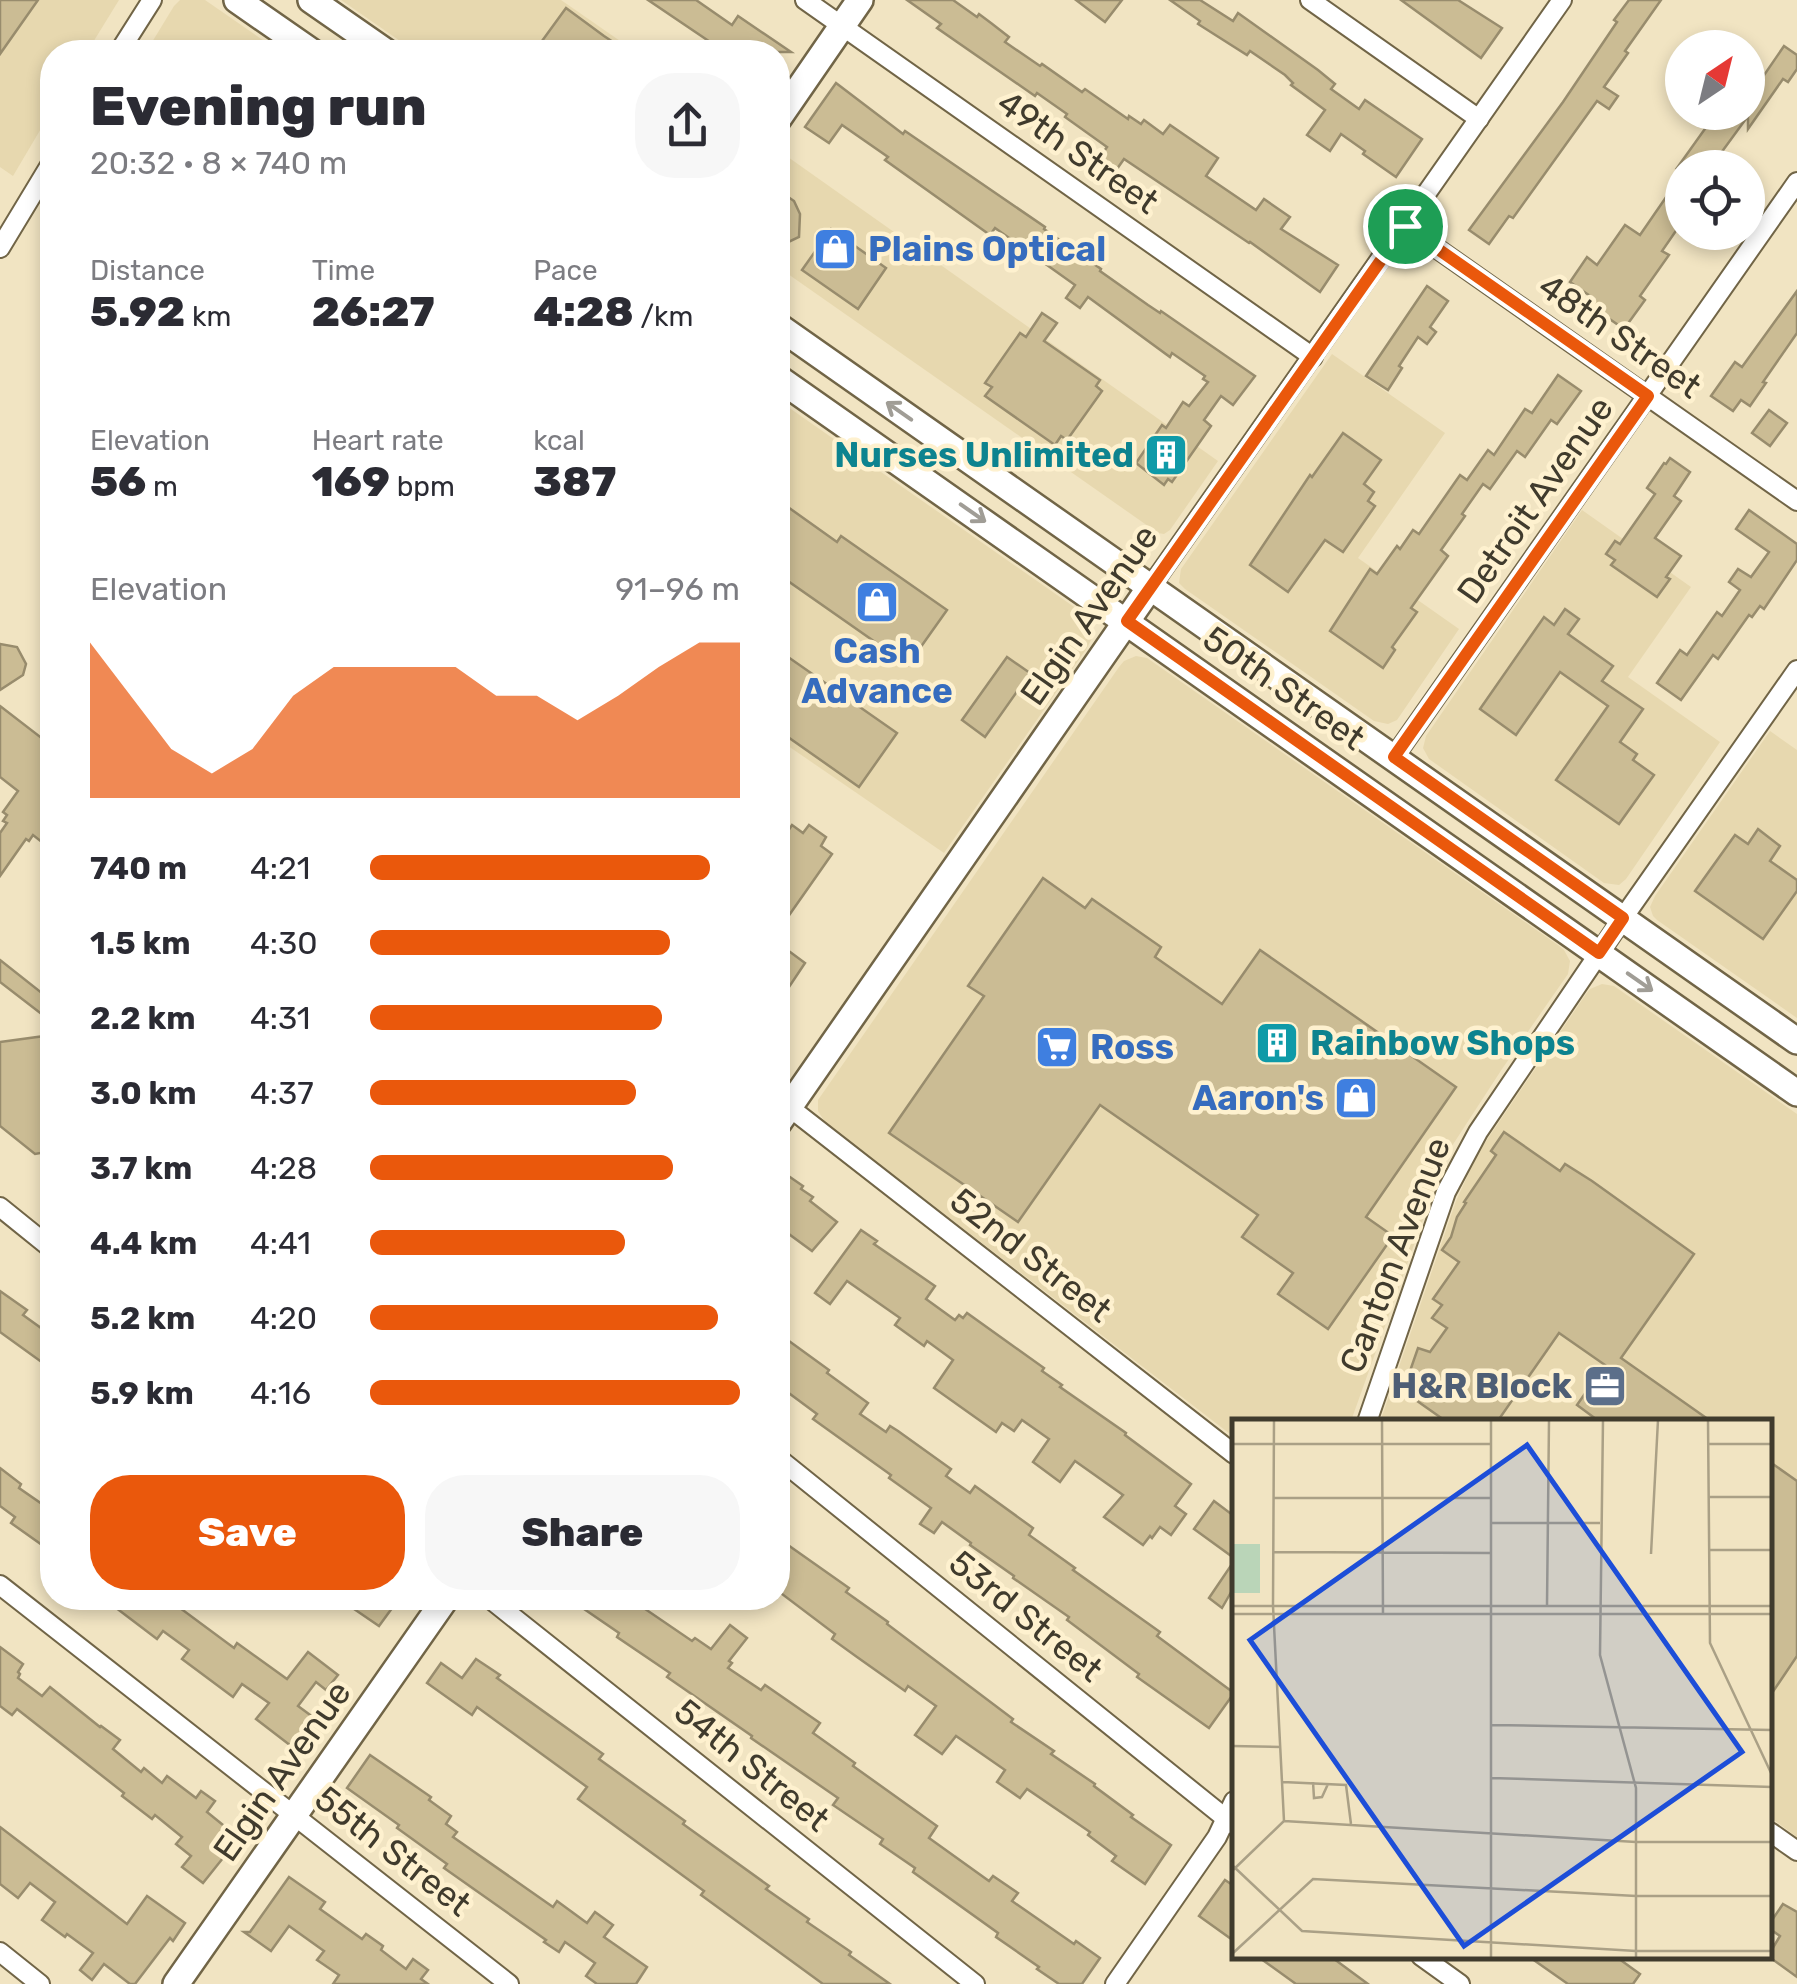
<!DOCTYPE html>
<meta charset="utf-8">
<style>
:root{--surface:#fff;--page:#f7f7f7;--text:#2b2b33;--muted:#7c7c81;--accent:#ea580c}
body{margin:0;font-family:Rubik,sans-serif;background:var(--page);color:var(--text);height:100vh;display:flex;flex-direction:column;font-size:38px;white-space:nowrap}
*{box-sizing:border-box;margin:0}
p{font-size:32px;color:var(--muted)}
.icon{flex:none;width:55px;height:55px;fill:none;stroke:currentColor;stroke-width:2;stroke-linecap:round;stroke-linejoin:round}
.map{position:relative;flex:1;overflow:hidden}
.sheet{position:absolute;left:40px;top:40px;width:750px;height:1570px;display:flex;flex-direction:column;background:var(--surface);border-radius:40px;box-shadow:0 5px 15px #0003}
.sheet>*{flex:none}
.needle{width:65px;rotate:35deg}
.buttons{position:absolute;left:1665px;top:30px;display:grid;gap:20px}
.buttons a{display:grid;place-items:center;width:100px;height:100px;border-radius:50%;background:var(--surface);box-shadow:0 5px 15px #0003;font-size:50px}
.pin{position:absolute;display:grid;place-items:center;width:85px;height:85px;color:#fff;margin:-42px;border:5px solid #fff;border-radius:50%;box-shadow:0 2px 10px #0007}
.round{display:grid;place-items:center;flex:none;width:105px;height:105px;border-radius:40px;background:var(--page)}
.head{display:flex;align-items:center;justify-content:space-between;height:170px;padding:0 50px}
h1{font-size:55px;font-weight:800;line-height:75px}
.figures{display:grid;grid-template-columns:repeat(3,1fr);gap:15px;height:170px;padding:10px 50px}
.figures div{display:grid;align-content:center}
.figures b{font-size:42px;font-weight:800}
.figures small{font-size:28px;font-weight:400}
.figures p{font-size:28px}
.chart{height:280px;padding:20px 50px}
.chart p{display:flex;justify-content:space-between}
.chart svg{width:100%;height:180px;margin-top:10px;fill:var(--accent);opacity:.7}
.primary-button{display:flex;gap:20px;margin-top:auto;padding:20px 50px}
.primary-button a{flex:1;height:115px;border-radius:40px;background:var(--accent);color:#fff;font-size:40px;font-weight:800;line-height:115px;text-align:center}
.primary-button a+a{background:var(--page);color:var(--text)}
ul{padding:0 50px;list-style:none;font-size:32px}
li{display:grid;grid-template-columns:160px 120px 1fr;align-items:center;height:75px}
li i{height:25px;border-radius:12px;background:var(--accent)}
.map>svg:first-child{display:block}
.built{fill:#e7d8af}
.building{fill:#cbbc94;stroke:#988c6d;stroke-width:2.5}
.lines{fill:none;stroke-linecap:round;stroke-linejoin:round}
.street-casing{stroke:#716547;stroke-width:22}
.secondary-casing{stroke:#716547;stroke-width:30}
.street{stroke:#fff;stroke-width:18}
.secondary{stroke:#fff;stroke-width:25}
.oneway{stroke:#a09d96}
.route-casing{stroke:#fff;stroke-width:20}
.route{stroke:#ea580c;stroke-width:12}
.labels{text-anchor:middle;dominant-baseline:central;stroke-width:9;stroke-linejoin:round;paint-order:stroke}
.street-label{font-size:35px;fill:#403b2d;stroke:#fef1cf}
.shop-label{font-size:35px;font-weight:bold;fill:#366cbe;stroke:#fef1cf;text-anchor:start}
.culture-label{font-size:35px;font-weight:bold;fill:#0d838f;stroke:#fef1cf;text-anchor:end}
.service-label{font-size:35px;font-weight:bold;fill:#4e5e75;stroke:#fef1cf;text-anchor:end}
.inset-road{fill:none;stroke:#aaa086;stroke-width:2.5}
.view{fill:#1d4ed8;fill-opacity:0.15;stroke:#1d4ed8;stroke-width:5}
.inset-edge{fill:none;stroke:#403b2d;stroke-width:5}
</style>
<div class="map">
<svg width="1797" height="1984" viewBox="0 0 1797 1984">
<rect width="100%" height="100%" fill="#f1e4c2"/>
<!-- built -->
<g class="built">
<path d="M0 0H119L87 52H52V110L13 176 0 167Z"/>
<path d="M180 0H205L280 52H146L174 6Z"/>
<path d="M341 0H561L636 52H416Z"/>
<path d="M778 150 1218 461 1170 530 1164 534 1158 533 778 267Z"/>
<path d="M1332 354 1445 433 1358 558 1459 629 1397 720 1388 724 1374 721 1185 589 1179 583 1181 569Z"/>
<path d="M778 400 1087 616 1091 623 1093 636 1087 648 944 853 778 739Z"/>
<path d="M1582 510 1691 587 1628 677 1720 742 1626 879 1619 885 1604 883 1429 759 1423 748 1426 736Z"/>
<path d="M1136 656 1147 658 1558 945 1564 950 1570 961 1568 974 1502 1069 1450 1149 1434 1189 1351 1421 1234 1422V1437L825 1122 818 1111V1100L1119 667 1124 661Z"/>
<path d="M1770 731 1797 750V1018L1657 920 1653 916 1650 907 1655 896Z"/>
<path d="M1602 984 1614 986 1797 1114V1837L1770 1817V1422H1380L1456 1201 1478 1153 1586 994 1590 989Z"/>
</g>
<!-- building -->
<g class="building">
<path d="M0 0H38L0 54Z"/>
<path d="M648 0H696L732 25 738 16 791 52H725Z"/>
<path d="M907 0H953L977 17 979 14 991 23 1009 37 1005 42 1040 66 1042 64 1082 92 1085 89 1128 119 1129 116 1141 124 1144 120 1163 134 1170 125 1218 158 1206 176 1256 210 1264 199 1290 217 1281 229 1338 265 1320 292 1250 242 1249 243 1124 159 1112 176 1095 164 1107 147 1065 117 1067 114 1037 93 1035 96 937 28 941 24Z"/>
<path d="M1076 0H1122L1105 22Z"/>
<path d="M1170 0H1200L1233 21 1238 13 1318 70 1335 84 1331 89 1359 109 1365 100 1422 139 1396 177 1363 154 1365 151 1341 134 1330 151 1307 135 1325 110 1291 85 1293 83 1285 75 1250 51 1247 55 1198 24 1200 21Z"/>
<path d="M1401 0H1458L1502 28 1481 58Z"/>
<path d="M1629 0H1661L1625 51 1628 53 1604 87 1618 96 1609 109 1597 101 1513 218 1509 216 1489 244 1469 230 1563 102 1617 22 1614 20Z"/>
<path d="M566 8 604 36 628 52H534Z"/>
<path d="M1784 46 1797 55V69L1788 82 1783 79 1748 129V116L1710 168H1677L1717 112H1748V77L1758 84Z"/>
<path d="M836 83 903 134 905 131 1045 227 1044 229 1101 269 1100 271 1148 305 1160 313 1161 311 1255 376 1233 405 1221 396 1204 420 1211 426 1172 482 1168 479 1164 485 1136 463 1162 425 1166 428 1183 402 1189 406 1208 382 1203 379 1205 376 1172 353 1170 357 1088 297 1080 308 1066 298 1075 285 995 228 990 235 885 160 888 157 842 125 829 143 805 127Z"/>
<path d="M1682 174V222L1662 251 1669 255 1640 296 1645 300 1624 329 1588 304 1593 298 1570 282 1587 257 1597 265 1625 225 1640 235Z"/>
<path d="M778 190 794 201 800 214 799 237 778 247Z"/>
<path d="M831 229 886 268 858 309 802 270Z"/>
<path d="M1427 286 1448 301 1430 327 1436 332 1427 344 1418 337 1399 366 1402 368 1388 390 1366 376Z"/>
<path d="M1797 291V333L1763 382 1766 383 1750 406 1741 400 1733 411 1711 396 1735 362 1742 367Z"/>
<path d="M1042 313 1057 323 1044 341 1100 380 1096 386 1102 391 1067 440 1061 436 1055 445 985 396 992 387 985 383 1020 333 1026 337Z"/>
<path d="M1558 375 1581 391 1557 424 1551 420 1525 457 1517 451 1490 489 1483 484 1462 514 1465 516 1441 550 1448 556 1411 608 1417 612 1392 647 1395 650 1383 668 1330 631 1370 569 1377 574 1397 546 1400 549 1413 530 1419 534 1460 475 1467 480 1488 450 1494 455 1525 409 1532 413Z"/>
<path d="M1769 410 1787 423 1770 446 1752 433Z"/>
<path d="M1343 433 1381 460 1364 484 1374 492 1368 501 1375 506 1343 552 1325 540 1288 592 1250 565 1310 475 1312 477Z"/>
<path d="M1670 458 1690 472 1674 496 1681 501 1655 538 1681 556 1666 577 1670 579 1657 597 1611 565 1615 560 1606 554 1615 541 1620 544 1655 494 1647 488 1664 463 1666 464Z"/>
<path d="M778 500 837 542 841 536 947 610 908 665 778 574Z"/>
<path d="M1749 510 1797 544V560L1764 609 1760 606 1752 617 1749 615 1718 659 1713 655 1681 700 1657 683 1680 650 1687 655 1717 612 1722 616 1740 590 1729 582 1738 569 1751 577 1769 552 1736 529Z"/>
<path d="M1565 609 1579 619 1568 634 1613 666 1602 681 1643 709 1620 742 1637 754 1633 760 1654 775 1619 824 1556 780 1608 706 1560 672 1516 735 1480 709 1544 617 1554 625Z"/>
<path d="M0 644 17 647 26 664 23 675 0 690Z"/>
<path d="M778 650 897 733 859 787 778 730Z"/>
<path d="M1007 657 1030 673 985 737 962 720Z"/>
<path d="M0 706 52 746V850L33 835 29 841 26 839 0 876V833L7 823 3 821 7 815 3 812 18 791 0 777Z"/>
<path d="M792 825 803 833 809 825 826 837 821 846 832 854 778 931V846Z"/>
<path d="M1758 829 1780 846 1770 861 1797 880V891L1763 939 1695 891 1735 835 1748 844Z"/>
<path d="M1043 878 1085 908 1092 899 1161 947 1155 957 1222 1004 1260 950 1456 1087 1366 1217 1393 1236 1328 1329 1278 1294 1293 1273 1242 1237 1258 1215 1100 1105 1018 1222 889 1133 984 996 968 986Z"/>
<path d="M778 943 805 963 789 987 778 979Z"/>
<path d="M0 960 52 1001V1022L0 982Z"/>
<path d="M52 1035V1151L35 1154 0 1126V1042Z"/>
<path d="M1504 1132 1560 1171 1565 1164 1592 1181 1694 1254 1621 1358 1712 1422H1600L1577 1405 1605 1365 1559 1333 1497 1422H1447L1403 1391 1418 1348 1430 1352 1447 1328 1432 1318 1442 1305 1433 1299 1459 1262 1442 1250 1451 1237 1457 1217 1466 1203 1464 1202 1496 1155 1491 1151Z"/>
<path d="M787 1175 803 1186 801 1189 813 1197 810 1201 837 1222 812 1251 778 1226V1188Z"/>
<path d="M861 1230 877 1241 874 1244 935 1286 926 1299 955 1320 959 1315 963 1318 967 1313 1044 1368 1042 1371 1062 1385 1060 1387 1126 1433 1125 1435 1191 1484 1175 1506 1186 1514 1171 1535 1160 1527 1152 1538 1150 1536 1143 1545 1104 1517 1123 1495 1075 1461 1060 1482 1033 1462 1049 1439 1022 1420 1014 1431 1002 1423 996 1432 934 1388 953 1360 927 1341 924 1346 895 1325 900 1318 847 1281 830 1304 815 1293Z"/>
<path d="M0 1291 27 1310 23 1315 52 1336V1349L43 1363 0 1332Z"/>
<path d="M778 1333 829 1370 827 1373 868 1403 860 1414 886 1432 890 1426 898 1431 951 1469 946 1476 970 1493 975 1486 1033 1528 1029 1535 1075 1568 1073 1570 1160 1632 1157 1636 1234 1693 1209 1728 1137 1677 1139 1674 1067 1620 1069 1617 1013 1578 1014 1576 970 1545 971 1543 942 1522 934 1533 920 1524 931 1508 889 1478 891 1475 813 1419 817 1414 778 1385Z"/>
<path d="M1770 1462 1797 1481V1656L1770 1696Z"/>
<path d="M0 1468 21 1484 19 1488 52 1511V1552L11 1523 15 1517 0 1506Z"/>
<path d="M1214 1501 1234 1516V1558L1194 1529Z"/>
<path d="M778 1538 849 1588 846 1592 888 1622 887 1624 1013 1719 1011 1722 1054 1751 1051 1754 1095 1784 1094 1786 1133 1815 1131 1817 1171 1845 1145 1884 1112 1861 1116 1856 1088 1835 1090 1832 1027 1789 1020 1798 997 1782 1005 1770 956 1736 942 1754 915 1735 936 1706 908 1686 905 1691 857 1657 832 1639 835 1634 778 1591Z"/>
<path d="M1234 1561V1587L1222 1608 1209 1598Z"/>
<path d="M103 1598H187L180 1608 234 1648 237 1643 287 1679 308 1652 338 1675 326 1690 316 1682 298 1706 317 1720 295 1749 256 1719 269 1703 242 1684 233 1697 182 1659 189 1650 163 1631 157 1639Z"/>
<path d="M338 1598H385L395 1604 379 1626Z"/>
<path d="M568 1598H629L692 1641 695 1638 711 1649 730 1625 747 1638 729 1661 732 1663 728 1668 761 1690 765 1685 820 1723 813 1733 855 1763 853 1766 937 1826 929 1838 989 1881 993 1876 1018 1893 1012 1901 1074 1944 1076 1941 1100 1958 1082 1984H1059L1037 1969 1039 1967 996 1937 998 1933 913 1872 915 1868 880 1844 883 1839 833 1805 838 1798 751 1738 752 1736 667 1677 670 1673 617 1637 619 1633Z"/>
<path d="M0 1647 23 1664 18 1672 20 1674 18 1678 42 1696 50 1687 100 1727 101 1726 120 1740 113 1749 141 1772 144 1768 162 1783 167 1776 196 1798 201 1791 215 1801 207 1812 239 1838 203 1883 182 1867 191 1856 176 1844 182 1837 155 1815 152 1819 122 1796 124 1793 17 1709 12 1715 0 1706Z"/>
<path d="M476 1659 500 1675 497 1678 603 1754 599 1759 685 1821 683 1824 769 1886 766 1889 809 1919 807 1922 851 1952 849 1955 890 1984H823L701 1895 704 1891 578 1799 587 1787 477 1707 472 1715 427 1683 441 1663 462 1678Z"/>
<path d="M370 1755 431 1797 429 1800 451 1816 446 1824 457 1832 453 1837 553 1907 557 1901 587 1923 595 1912 613 1925 604 1937 647 1967 636 1984H597L586 1976 595 1963 565 1942 559 1952 544 1942 546 1940 444 1868 447 1864 397 1828 399 1825 347 1788Z"/>
<path d="M0 1827 127 1924 147 1896 185 1923 173 1941 170 1938 135 1984H130L104 1964 92 1980 80 1970 93 1953 67 1934 65 1937 42 1920 55 1902 30 1883 18 1898 0 1884Z"/>
<path d="M289 1877 325 1902 320 1909 362 1939 366 1934 383 1946 381 1950 406 1969 413 1959 428 1970 421 1979 428 1984H333L339 1975 317 1960 324 1951 289 1926 271 1951 244 1932H250Z"/>
<path d="M1225 1880 1234 1886V1941L1199 1916Z"/>
<path d="M1783 1904 1797 1912V1977L1768 1956 1780 1936 1770 1929V1923Z"/>
<path d="M1257 1956H1330L1368 1984H1296Z"/>
<path d="M1528 1956H1615L1640 1974 1633 1984H1568Z"/>
</g>
<g class="lines">
<!-- street casing -->
<g class="street-casing">
<g id="street">
<path d="M805 0 1313 357"/>
<path d="M1310 0 1479 119"/>
<path d="M119 52 152 0"/>
<path d="M1405 226 1797 501"/>
<path d="M0 248 52 162"/>
<path d="M1151 586 1562 0"/>
<path d="M1394 757 1797 182"/>
<path d="M789 1107 1234 1454"/>
<path d="M0 1207 52 1249"/>
<path d="M1367 1422 1446 1192 1478 1132 1623 918 1797 670"/>
<path d="M778 1458 1234 1825"/>
<path d="M0 1585 509 1984"/>
<path d="M489 1598 975 1984"/>
<path d="M1770 1832 1797 1851"/>
<path d="M0 1952 40 1984"/>
<path d="M1421 1956 1460 1984"/>
<path d="M1115 1984 1217 1837 1234 1801"/>
</g>
</g>
<!-- secondary casing -->
<g class="secondary-casing">
<g id="secondary">
<path d="M237 0 312 52"/>
<path d="M311 0 386 52"/>
<path d="M778 119 860 0"/>
<path d="M778 326 1797 1041"/>
<path d="M778 378 1797 1093"/>
<path d="M778 1123 1151 586"/>
<path d="M176 1984 446 1598"/>
</g>
</g>
<!-- street -->
<use href="#street" class="street"/>
<!-- secondary -->
<use href="#secondary" class="secondary"/>
</g>
<!-- one-way arrows -->
<defs><path id="oneway-shaft" d="M-6 0H5M1.5-3L5.5 0L1.5 3" fill="none" stroke-width="1.6" stroke-linecap="round" stroke-linejoin="round" transform="scale(2.5)"/></defs>
<g class="oneway">
<use href="#oneway-shaft" transform="translate(899 411) rotate(-145)"/>
<use href="#oneway-shaft" transform="translate(973 513) rotate(35)"/>
<use href="#oneway-shaft" transform="translate(1640 982) rotate(35)"/>
</g>
<g class="lines">
<!-- route casing -->
<g class="route-casing">
<path id="route" d="M1405 226 1648 396 1394 757 1623 918 1599 953 1127 621Z"/>
</g>
<!-- route -->
<use href="#route" class="route"/>
</g>
<!-- icons -->
<defs>
<g id="shop-square" transform="scale(2.25)"><rect x="-9" y="-9" width="18" height="18" rx="4" fill="#3f7fe0" stroke="#fef1cf"/><path d="M-5-2.5h2.3a2.7 3.5 0 0 1 5.4 0H5L5.5 6h-11ZM-1.5-2.5h3a1.5 2.3 0 0 0-3 0Z" fill="#fff"/></g>
<g id="building-square" transform="scale(2.25)"><rect x="-9" y="-9" width="18" height="18" rx="4" fill="#0f9aa8" stroke="#fef1cf"/><path d="M-4-6H4V6H1V3H-1V6H-4ZM-2.5-4.3h1.7v1.8h-1.7ZM.8-4.3h1.7v1.8H.8ZM-2.5-1h1.7V.8h-1.7ZM.8-1h1.7V.8H.8Z" fill="#fff"/></g>
<g id="supermarket-square" transform="scale(2.25)"><rect x="-9" y="-9" width="18" height="18" rx="4" fill="#3f7fe0" stroke="#fef1cf"/><path d="M-6-5.5h2.5l.6 2H6L4.5 2H-2.5L-4.4-4H-6ZM-1.5 3.2a1.3 1.3 0 1 0 .1 0ZM3 3.2a1.3 1.3 0 1 0 .1 0Z" fill="#fff"/></g>
<g id="office-square" transform="scale(2.25)"><rect x="-9" y="-9" width="18" height="18" rx="4" fill="#5c6f8a" stroke="#fef1cf"/><path d="M-6-3h4V-5.5h4V-3h4V5H-6ZM-1-4.5V-3h2v-1.5ZM-6 0V1H6V0Z" fill="#fff"/></g>
</defs>
<g fill-rule="evenodd">
<use href="#shop-square" x="835" y="249"/>
<use href="#building-square" x="1166" y="455"/>
<use href="#shop-square" x="877" y="602"/>
<use href="#building-square" x="1277" y="1043"/>
<use href="#supermarket-square" x="1057" y="1047"/>
<use href="#shop-square" x="1356" y="1098"/>
<use href="#office-square" x="1605" y="1386"/>
</g>
<g class="labels">
<!-- street labels -->
<g class="street-label">
<text transform="translate(1078 152) rotate(35)">49th Street</text>
<text transform="translate(1620 336) rotate(35)">48th Street</text>
<text transform="translate(1535 500) rotate(-55)">Detroit Avenue</text>
<text transform="translate(1089 615) rotate(-55)">Elgin Avenue</text>
<text transform="translate(1284 688) rotate(35)">50th Street</text>
<text transform="translate(1031 1255) rotate(38)">52nd Street</text>
<text transform="translate(1395 1255) rotate(-69)">Canton Avenue</text>
<text transform="translate(1026 1616) rotate(39)">53rd Street</text>
<text transform="translate(752 1765) rotate(39)">54th Street</text>
<text transform="translate(282 1771) rotate(-55)">Elgin Avenue</text>
<text transform="translate(393 1851) rotate(38)">55th Street</text>
</g>
<!-- shop labels -->
<g class="shop-label">
<text x="868" y="249">Plains Optical</text>
<text x="877" y="651" text-anchor="middle">Cash<tspan x="877" dy="40">Advance</tspan></text>
<text x="1090" y="1047">Ross</text>
<text x="1324" y="1098" text-anchor="end">Aaron's</text>
</g>
<!-- culture labels -->
<g class="culture-label">
<text x="1134" y="455">Nurses Unlimited</text>
<text x="1310" y="1043" text-anchor="start">Rainbow Shops</text>
</g>
<!-- service labels -->
<g class="service-label">
<text x="1572" y="1386">H&amp;R Block</text>
</g>
</g>
<!-- overview -->
<g transform="translate(1232 1419)">
<rect width="540" height="540" fill="#f1e4c2"/>
<path d="M1 125H28V174H1Z" fill="#bad5b8"/>
<path class="inset-road" d="M150 1 151 195M259 1V539M371 1 368 236 404 369V539M476 1 478 224 540 356M0 25H259M476 25H540M476 78H540M42 79H259M259 104H368M476 131H540M42 133 259 134M419 135 426 1M0 187H540M315 187 317 1M0 195H540M259 306 540 311M0 327 49 328M259 359 540 368M51 363 114 366 119 405M81 363 82 379 90 378 96 365M52 402 404 423H540M0 446 70 512 404 532H540M0 452 52 402 41 187 42 1M0 535 81 460 404 477H540"/>
<path class="view" d="M295 26 510 333 232 527 18 221Z"/>
<rect width="540" height="540" class="inset-edge"/>
</g>
</svg>
<div class="buttons">
<a><svg class="needle" viewBox="-14 -14 28 28"><path d="M0-13l5 13h-10z" fill="#e53935"/><path d="M0 13l5-13h-10z" fill="#7c7c81"/></svg></a>
<a><svg class="icon" aria-label="locate" viewBox="0 0 24 24"><circle cx="12" cy="12" r="6"/><path d="M12 2v4M12 18v4M2 12h4M18 12h4"/></svg></a>
</div>
<div class="pin" style="left:1405px;top:226px;background:#1e9e55"><svg class="icon" aria-label="arrive" viewBox="0 0 24 24"><path d="M6 21V4h12l-3 4 3 4H6"/></svg></div>
<section class="sheet">
<div class="head"><div><h1>Evening run</h1><p>20:32 · 8 × 740 m</p></div><a class="round"><svg class="icon" aria-label="share" viewBox="0 0 24 24"><path d="M12 15V3M7 8l5-5 5 5M5 13v7h14v-7"/></svg></a></div>
<div class="figures">
<div><p>Distance</p><b>5.92<small> km</small></b></div>
<div><p>Time</p><b>26:27</b></div>
<div><p>Pace</p><b>4:28<small> /km</small></b></div>
</div>
<div class="figures">
<div><p>Elevation</p><b>56<small> m</small></b></div>
<div><p>Heart rate</p><b>169<small> bpm</small></b></div>
<div><p>kcal</p><b>387</b></div>
</div>
<div class="chart"><p><span>Elevation</span>91–96 m</p>
<svg viewBox="0 0 160 44" preserveAspectRatio="none"><path d="M0 44V6L10 19L20 32L30 38L40 32L50 19L60 12L70 12L80 12L90 12L100 19L110 19L120 25L130 19L140 12L150 6L160 6V44z"/></svg>
</div>
<ul>
<li><b>740 m</b>4:21<i style="width:92%"></i></li>
<li><b>1.5 km</b>4:30<i style="width:81%"></i></li>
<li><b>2.2 km</b>4:31<i style="width:79%"></i></li>
<li><b>3.0 km</b>4:37<i style="width:72%"></i></li>
<li><b>3.7 km</b>4:28<i style="width:82%"></i></li>
<li><b>4.4 km</b>4:41<i style="width:69%"></i></li>
<li><b>5.2 km</b>4:20<i style="width:94%"></i></li>
<li><b>5.9 km</b>4:16<i style="width:100%"></i></li>
</ul>
<div class="primary-button"><a>Save</a><a>Share</a></div>
</section>
</div>
